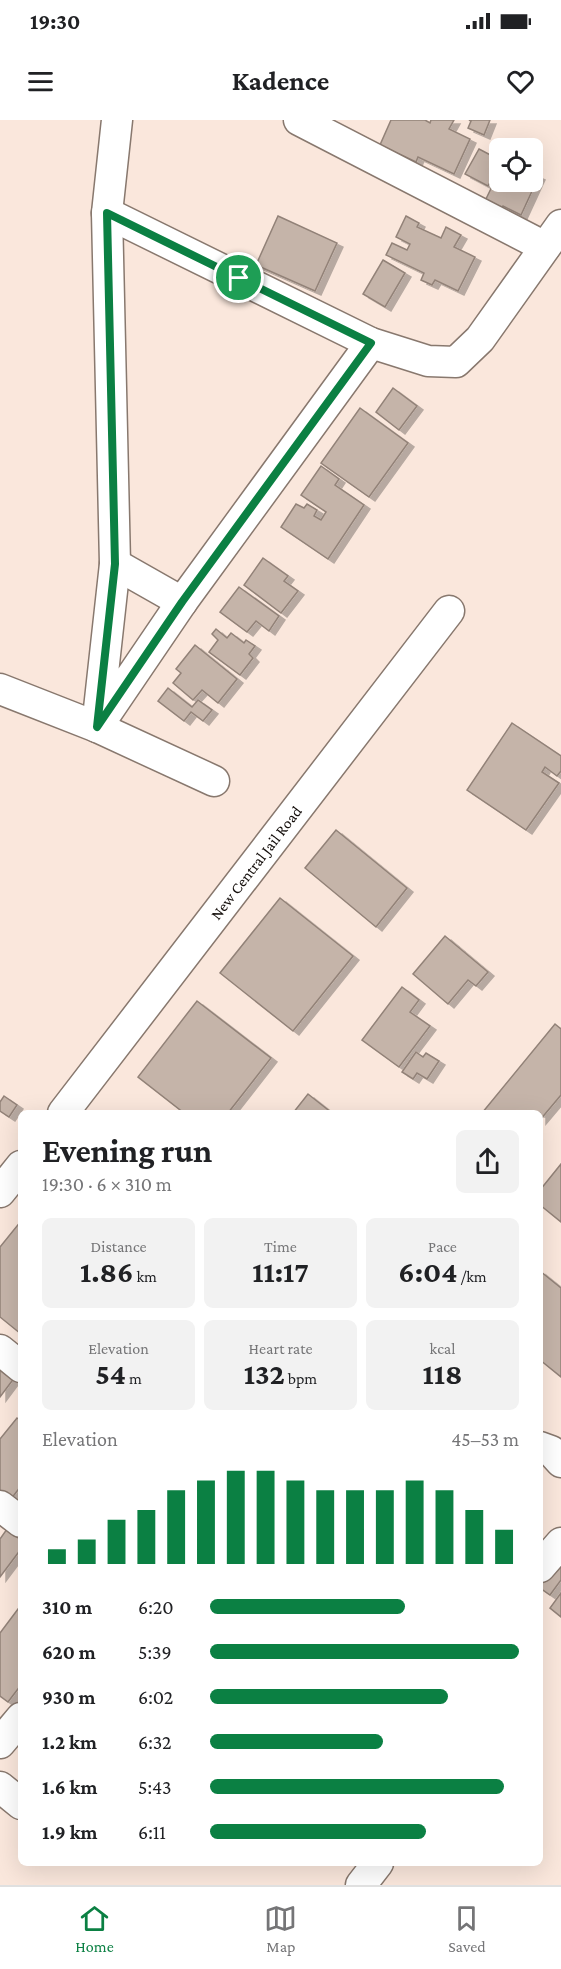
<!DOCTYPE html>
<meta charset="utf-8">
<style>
:root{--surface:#fff;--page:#f2f2f2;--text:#202124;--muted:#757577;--line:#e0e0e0;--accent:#0b8043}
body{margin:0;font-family:"Crimson Pro",serif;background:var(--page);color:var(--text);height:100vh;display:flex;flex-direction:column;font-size:22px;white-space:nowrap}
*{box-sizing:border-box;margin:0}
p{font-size:20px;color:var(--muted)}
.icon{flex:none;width:33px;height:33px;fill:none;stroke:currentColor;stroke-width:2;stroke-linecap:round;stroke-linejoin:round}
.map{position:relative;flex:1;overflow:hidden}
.side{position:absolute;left:18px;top:990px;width:525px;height:756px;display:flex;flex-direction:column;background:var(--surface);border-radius:9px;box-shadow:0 6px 24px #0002}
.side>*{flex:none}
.fabs{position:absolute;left:489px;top:18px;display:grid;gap:12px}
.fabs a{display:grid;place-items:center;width:54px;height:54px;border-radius:9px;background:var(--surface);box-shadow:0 6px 24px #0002;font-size:30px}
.pin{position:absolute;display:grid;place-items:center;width:51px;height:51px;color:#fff;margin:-26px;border:3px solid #fff;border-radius:50%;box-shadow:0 2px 6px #0007}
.round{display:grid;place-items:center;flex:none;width:63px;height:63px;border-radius:9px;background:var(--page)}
.summary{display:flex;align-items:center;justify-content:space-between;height:102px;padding:0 24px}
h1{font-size:33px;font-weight:700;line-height:45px}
.stats{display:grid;grid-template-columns:repeat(3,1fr);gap:9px;height:102px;padding:6px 24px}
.stats div{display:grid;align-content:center;border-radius:9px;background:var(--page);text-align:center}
.stats b{font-size:30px;font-weight:700}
.stats small{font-size:16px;font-weight:400}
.stats p{font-size:16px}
.chart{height:168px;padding:12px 24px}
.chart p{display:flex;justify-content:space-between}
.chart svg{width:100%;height:108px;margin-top:6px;stroke:var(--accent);stroke-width:6}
ul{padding:0 24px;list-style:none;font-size:20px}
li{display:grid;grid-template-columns:96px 72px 1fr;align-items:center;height:45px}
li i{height:15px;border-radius:8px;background:var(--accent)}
.status{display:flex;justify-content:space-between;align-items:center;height:42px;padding:0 30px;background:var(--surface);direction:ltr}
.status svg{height:16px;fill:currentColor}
header{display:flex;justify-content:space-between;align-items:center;height:78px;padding:0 24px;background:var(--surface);font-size:27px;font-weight:700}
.menu{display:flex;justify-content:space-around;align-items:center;height:84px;border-top:2px solid var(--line);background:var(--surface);font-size:16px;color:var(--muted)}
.menu a{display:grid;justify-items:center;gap:3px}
.menu .on{color:var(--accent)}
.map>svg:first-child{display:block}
.building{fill:#c5b4a9;stroke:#928278;stroke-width:1.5;filter:url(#shadow)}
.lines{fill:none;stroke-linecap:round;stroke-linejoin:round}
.minor-casing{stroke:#88786e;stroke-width:33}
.minor{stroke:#fff;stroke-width:30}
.route-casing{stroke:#fff;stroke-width:12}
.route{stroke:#0b8043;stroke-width:8}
.labels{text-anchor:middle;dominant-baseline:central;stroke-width:4.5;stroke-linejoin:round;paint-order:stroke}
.street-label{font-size:16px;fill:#140e0b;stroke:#fef7f2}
</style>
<div class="status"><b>19:30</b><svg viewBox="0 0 49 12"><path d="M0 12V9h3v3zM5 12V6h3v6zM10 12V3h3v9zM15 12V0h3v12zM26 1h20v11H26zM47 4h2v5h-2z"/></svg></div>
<header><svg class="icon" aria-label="menu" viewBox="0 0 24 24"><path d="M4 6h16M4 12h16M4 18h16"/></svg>Kadence<svg class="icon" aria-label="heart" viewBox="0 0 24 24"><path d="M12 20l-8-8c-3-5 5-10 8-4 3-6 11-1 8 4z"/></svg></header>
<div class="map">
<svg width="561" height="1765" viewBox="0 0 561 1765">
<defs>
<filter id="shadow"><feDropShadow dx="6" dy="4" stdDeviation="0" flood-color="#0004"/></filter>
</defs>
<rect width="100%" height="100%" fill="#fae7dc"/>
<!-- building -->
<g class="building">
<path d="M391 0H425L430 3 431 0H454L449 9 470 19 454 54 418 37 416 42 380 25Z"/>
<path d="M469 0H490L484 15 468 8 471 1Z"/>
<path d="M479 29 500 40V46L488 66 465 54Z"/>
<path d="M500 50V62H532V53L539 56 521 95 503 86 500 92 483 85Z"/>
<path d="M278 96 337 123 315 171 256 145Z"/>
<path d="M406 96 419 103 417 107 441 118 446 107 461 115 454 127 475 137 458 171 435 160 432 165 421 160 424 153 386 135 392 123 407 130 410 124 396 117Z"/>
<path d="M383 140 405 153 385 187 363 174Z"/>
<path d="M393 268 417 286 399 310 376 292Z"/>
<path d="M360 288 408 323 369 377 321 343Z"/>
<path d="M321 346 339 359 335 365 364 385 328 439 281 407 296 384 304 388 307 384 317 390 314 396 321 400 326 392 301 375Z"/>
<path d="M263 438 288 456 284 461 298 471 281 493 244 465Z"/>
<path d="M239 467 279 496 269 511 256 501 247 512 220 492Z"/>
<path d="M216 509 227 518 231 513 244 523 246 520 255 526 249 534 253 538 240 555 209 532 218 520 212 514Z"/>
<path d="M195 525 237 559 218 583 202 570 193 580 173 563 181 553 176 549Z"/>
<path d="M168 568 192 587 198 580 212 590 203 601 191 592 184 601 158 581Z"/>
<path d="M512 603 561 636V651L557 656 545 647 542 652 559 663 526 710 467 670Z"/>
<path d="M336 710 407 768 376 807 305 748Z"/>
<path d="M280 778 353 836 293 911 220 853Z"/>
<path d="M445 816 488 852 476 866 468 860 448 884 413 854Z"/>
<path d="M402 867 419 880 410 892 430 906 399 947 362 920Z"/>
<path d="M197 881 271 938 228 993H184L138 957Z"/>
<path d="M555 904 561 909V975L540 1000V993H482Z"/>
<path d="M416 932 423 937 426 933 439 941 427 959 417 953 413 959 402 952Z"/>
<path d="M308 974 332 993H293Z"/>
<path d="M4 976 17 985 9 997 0 991V982Z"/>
<path d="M561 1044V1102L540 1085V1070Z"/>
<path d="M21 1101V1214L0 1197V1127Z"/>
<path d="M540 1151 561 1168V1257L540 1240Z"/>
<path d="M0 1246 15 1257 0 1277Z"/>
<path d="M17 1298 21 1301V1366L11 1379 0 1370V1319Z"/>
<path d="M7 1409 21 1420V1429L0 1457V1419Z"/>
<path d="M561 1436V1460L550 1475 540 1468V1463Z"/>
<path d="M561 1473V1497L550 1488Z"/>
<path d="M21 1485V1565L8 1582 0 1576V1513Z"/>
</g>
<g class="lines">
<!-- minor casing -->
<g class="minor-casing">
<g id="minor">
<path d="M117 0 107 93 115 444 97 607 182 482 371 223"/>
<path d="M299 0 545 127"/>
<path d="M107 93 371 223 428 241 456 242 480 219 561 105"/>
<path d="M115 444 182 482"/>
<path d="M0 569 97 607 214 661"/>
<path id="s1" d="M63 993 449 491"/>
<path d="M0 1072 21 1046"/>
<path d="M0 1230 21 1247"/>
<path d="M540 1327 551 1331 561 1342"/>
<path d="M0 1386 21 1402"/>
<path d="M540 1447 561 1423"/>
<path d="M0 1623 21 1598"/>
<path d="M0 1667 21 1684"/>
<path d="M361 1765 378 1743"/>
</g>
</g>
<!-- minor -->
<use href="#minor" class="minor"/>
</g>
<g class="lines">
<!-- route casing -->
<g class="route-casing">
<path id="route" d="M107 93 371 223 182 482 97 607 115 444Z"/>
</g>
<!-- route -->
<use href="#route" class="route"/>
</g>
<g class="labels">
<!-- street labels -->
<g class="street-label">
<text stroke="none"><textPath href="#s1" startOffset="316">New Central Jail Road</textPath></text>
</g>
</g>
</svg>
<div class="fabs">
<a><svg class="icon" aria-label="locate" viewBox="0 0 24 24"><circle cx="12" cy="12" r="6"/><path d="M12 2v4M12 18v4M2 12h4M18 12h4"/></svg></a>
</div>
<div class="pin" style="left:239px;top:158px;background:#1e9e55"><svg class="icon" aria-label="arrive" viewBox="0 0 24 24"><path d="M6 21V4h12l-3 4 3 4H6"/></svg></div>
<section class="side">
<div class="summary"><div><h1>Evening run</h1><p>19:30 · 6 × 310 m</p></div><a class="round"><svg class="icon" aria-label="share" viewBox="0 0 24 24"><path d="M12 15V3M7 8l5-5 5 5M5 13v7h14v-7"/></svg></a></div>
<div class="stats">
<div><p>Distance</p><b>1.86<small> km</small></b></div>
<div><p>Time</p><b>11:17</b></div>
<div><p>Pace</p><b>6:04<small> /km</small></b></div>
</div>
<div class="stats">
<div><p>Elevation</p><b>54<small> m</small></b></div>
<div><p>Heart rate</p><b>132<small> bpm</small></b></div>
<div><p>kcal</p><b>118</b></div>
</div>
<div class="chart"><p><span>Elevation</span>45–53 m</p>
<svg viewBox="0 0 160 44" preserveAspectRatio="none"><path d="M5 44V38M15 44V34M25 44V26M35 44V22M45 44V14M55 44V10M65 44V6M75 44V6M85 44V10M95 44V14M105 44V14M115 44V14M125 44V10M135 44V14M145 44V22M155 44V30"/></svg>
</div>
<ul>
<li><b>310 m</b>6:20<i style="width:63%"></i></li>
<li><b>620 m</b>5:39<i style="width:100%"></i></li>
<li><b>930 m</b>6:02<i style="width:77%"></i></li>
<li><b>1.2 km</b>6:32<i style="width:56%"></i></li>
<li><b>1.6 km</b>5:43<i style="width:95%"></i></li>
<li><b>1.9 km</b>6:11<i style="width:70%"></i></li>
</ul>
</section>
</div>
<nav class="menu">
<a class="on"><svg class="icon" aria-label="home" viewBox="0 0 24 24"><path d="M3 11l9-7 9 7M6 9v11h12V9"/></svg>Home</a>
<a><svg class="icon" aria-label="map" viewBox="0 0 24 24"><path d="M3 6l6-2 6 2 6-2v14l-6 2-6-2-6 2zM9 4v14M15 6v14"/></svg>Map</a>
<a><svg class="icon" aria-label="saved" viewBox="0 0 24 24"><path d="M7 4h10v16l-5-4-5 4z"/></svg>Saved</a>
</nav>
